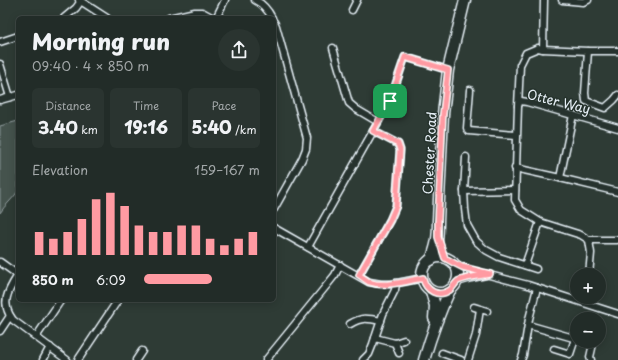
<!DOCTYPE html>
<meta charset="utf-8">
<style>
:root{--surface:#222c28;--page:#2a3430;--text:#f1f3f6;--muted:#a2a7a8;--line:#3f4845;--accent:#ff9aa2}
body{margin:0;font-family:"Playpen Sans",sans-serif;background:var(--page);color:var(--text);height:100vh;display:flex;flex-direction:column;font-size:15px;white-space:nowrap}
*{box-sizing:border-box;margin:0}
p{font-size:13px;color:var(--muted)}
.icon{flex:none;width:22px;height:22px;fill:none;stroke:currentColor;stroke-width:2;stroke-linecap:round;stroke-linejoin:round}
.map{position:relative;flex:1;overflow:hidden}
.sheet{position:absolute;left:16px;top:16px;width:260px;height:286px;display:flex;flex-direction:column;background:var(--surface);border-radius:6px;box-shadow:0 2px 10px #0003,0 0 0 1px var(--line)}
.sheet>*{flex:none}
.buttons{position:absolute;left:570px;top:268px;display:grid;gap:8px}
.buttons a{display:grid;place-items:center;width:36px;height:36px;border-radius:50%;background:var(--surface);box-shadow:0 2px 10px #0003,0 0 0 1px var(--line);font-size:20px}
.pin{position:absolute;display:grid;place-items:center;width:34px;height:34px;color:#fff;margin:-17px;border-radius:8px;box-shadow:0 2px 6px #0006}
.round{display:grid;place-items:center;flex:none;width:42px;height:42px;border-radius:21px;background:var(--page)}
.head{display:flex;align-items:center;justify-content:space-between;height:68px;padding:0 16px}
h1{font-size:22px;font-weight:800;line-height:30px}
.figures{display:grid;grid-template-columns:repeat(3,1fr);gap:6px;height:68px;padding:4px 16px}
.figures div{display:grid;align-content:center;border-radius:6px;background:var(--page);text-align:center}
.figures b{font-size:17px;font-weight:800}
.figures small{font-size:11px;font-weight:400}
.figures p{font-size:11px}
.chart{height:112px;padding:8px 16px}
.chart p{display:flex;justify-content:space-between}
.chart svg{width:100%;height:72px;margin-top:4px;stroke:var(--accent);stroke-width:6}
ul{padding:0 16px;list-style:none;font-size:13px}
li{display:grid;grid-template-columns:64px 48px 1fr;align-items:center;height:30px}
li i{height:10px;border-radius:5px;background:var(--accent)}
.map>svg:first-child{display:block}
.green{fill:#45524e;stroke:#96a2a3}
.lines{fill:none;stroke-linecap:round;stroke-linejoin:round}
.minor-casing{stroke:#e8f1f8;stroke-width:9}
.primary-casing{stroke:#e8f1f8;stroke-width:13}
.minor{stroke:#26332d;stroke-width:6}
.primary{stroke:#26332d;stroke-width:10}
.route-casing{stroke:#fff;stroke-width:8}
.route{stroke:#ff9aa2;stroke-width:5}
.labels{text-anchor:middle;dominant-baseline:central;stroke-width:3;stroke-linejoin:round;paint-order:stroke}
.street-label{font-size:13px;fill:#e8f1f8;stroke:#26332d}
</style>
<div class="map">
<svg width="618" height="360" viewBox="0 0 618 360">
<rect width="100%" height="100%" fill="#2e3b35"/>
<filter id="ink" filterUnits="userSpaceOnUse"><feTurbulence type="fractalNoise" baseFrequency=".025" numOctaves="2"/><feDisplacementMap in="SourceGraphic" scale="8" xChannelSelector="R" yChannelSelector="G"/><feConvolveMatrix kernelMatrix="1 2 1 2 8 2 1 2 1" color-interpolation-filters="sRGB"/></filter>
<g filter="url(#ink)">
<!-- green -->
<path class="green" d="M18 121V191C13 199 5 205 0 213V126Z"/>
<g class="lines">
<!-- minor casing -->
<g class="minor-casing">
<g id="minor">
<path d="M79 0 107 18"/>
<path d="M255 0C263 4 268 10 272 18"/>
<path d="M544 0 543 49 588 51H618"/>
<path d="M562 0 583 2 588 0"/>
<path d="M352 10 357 0"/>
<path d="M64 18 76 8 81 1"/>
<path d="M169 18 195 12H202L213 18"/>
<path d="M216 18 225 0"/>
<path d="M274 22 276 26 307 138 306 149 302 159 274 209"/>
<path d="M0 42 18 36"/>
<path d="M333 48 349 103 356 109 378 122"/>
<path d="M588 51 585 93 586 101 605 108 614 100 618 95"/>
<path d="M0 64 10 97"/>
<path d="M470 90 467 128 469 131 516 135"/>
<path d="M0 100 18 95"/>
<path d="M518 106 520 65 526 53 538 48 543 49"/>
<path d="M466 157 464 191 465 209 467 225 476 241 486 250 499 257 536 269"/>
<path d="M515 168 560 178 618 192"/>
<path d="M560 178 573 115"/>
<path d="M464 191 515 190"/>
<path d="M274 228 369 282 381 284H392L423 278"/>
<path d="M589 240H617"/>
<path d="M308 247 390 101 405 57 448 70"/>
<path d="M0 262 18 275"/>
<path d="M454 263 470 270 528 285 618 314"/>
<path d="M525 265 540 222"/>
<path d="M18 275C8 291 0 303 13 320L67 360"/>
<path d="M359 275 390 220 396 206 400 150 398 144 373 131"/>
<path d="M589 275 591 253 589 240 581 235 540 222 521 210 515 200 518 106 519 103 521 101 527 102 618 128"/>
<path d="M457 282 471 278 486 275"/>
<path d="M474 307 487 311"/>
<path d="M350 324C362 317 367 318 381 321"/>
<path d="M528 325 577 339"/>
<path d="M0 331 10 316"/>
<path d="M36 337 61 300"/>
<path d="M375 338 395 343 404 340"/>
<path d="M582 341 593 344 590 357 591 360"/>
<path d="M395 343 399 353"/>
<path d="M554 349 570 354 575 339"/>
<path d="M442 353 461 360"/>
<path d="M43 360 50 347"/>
<path d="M78 360 118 300"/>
<path d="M136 360 142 351"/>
<path d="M266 360 327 285 335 275 340 265"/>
<path d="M363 360 369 354 373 344 383 314 395 290 396 283"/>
<path d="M468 360 476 335 480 309"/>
<path d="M521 360 523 355 529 319 537 288"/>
</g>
</g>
<!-- primary casing -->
<g class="primary-casing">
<g id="primary">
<circle cx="440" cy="275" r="18"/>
<path d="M431 260C437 245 438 237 438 221L443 114 448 70 465 0"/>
<path d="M431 291 435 306 434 318"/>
<path d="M424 360C431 336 439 313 450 290"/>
</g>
</g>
<!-- minor -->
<use href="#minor" class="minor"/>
<!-- primary -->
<use href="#primary" class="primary"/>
</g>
</g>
<g class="lines" filter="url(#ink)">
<!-- route casing -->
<g class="route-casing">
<path id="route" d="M405 57 448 70 443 114 438 221V237L445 258 454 263 462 267 490 274C480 276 468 277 458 281 455 283 453 288 450 290 438 298 426 291 423 278 406 281 386 288 369 282 366 280 362 277 359 275L390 220 396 206 400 150 398 144 373 131 390 101Z"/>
</g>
<!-- route -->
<use href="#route" class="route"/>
</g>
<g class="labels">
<!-- street labels -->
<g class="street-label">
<text transform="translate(559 101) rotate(14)">Otter Way</text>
<text transform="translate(429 153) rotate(-87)">Chester Road</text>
</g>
</g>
</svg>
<div class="buttons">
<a>+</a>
<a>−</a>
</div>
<div class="pin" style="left:390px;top:101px;background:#1e9e55"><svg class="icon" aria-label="arrive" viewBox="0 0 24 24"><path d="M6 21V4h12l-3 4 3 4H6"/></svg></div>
<section class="sheet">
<div class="head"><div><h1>Morning run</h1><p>09:40 · 4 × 850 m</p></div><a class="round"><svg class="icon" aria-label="share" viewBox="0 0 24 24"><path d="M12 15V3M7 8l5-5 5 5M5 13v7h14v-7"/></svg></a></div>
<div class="figures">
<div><p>Distance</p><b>3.40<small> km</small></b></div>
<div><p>Time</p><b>19:16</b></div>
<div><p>Pace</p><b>5:40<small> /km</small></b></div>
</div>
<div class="chart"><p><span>Elevation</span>159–167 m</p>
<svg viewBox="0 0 160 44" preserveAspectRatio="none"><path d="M5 44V30M15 44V34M25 44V30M35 44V22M45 44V10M55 44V6M65 44V14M75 44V26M85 44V30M95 44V30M105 44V26M115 44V26M125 44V34M135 44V38M145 44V34M155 44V30"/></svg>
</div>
<ul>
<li><b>850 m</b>6:09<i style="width:59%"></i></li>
</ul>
</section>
</div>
